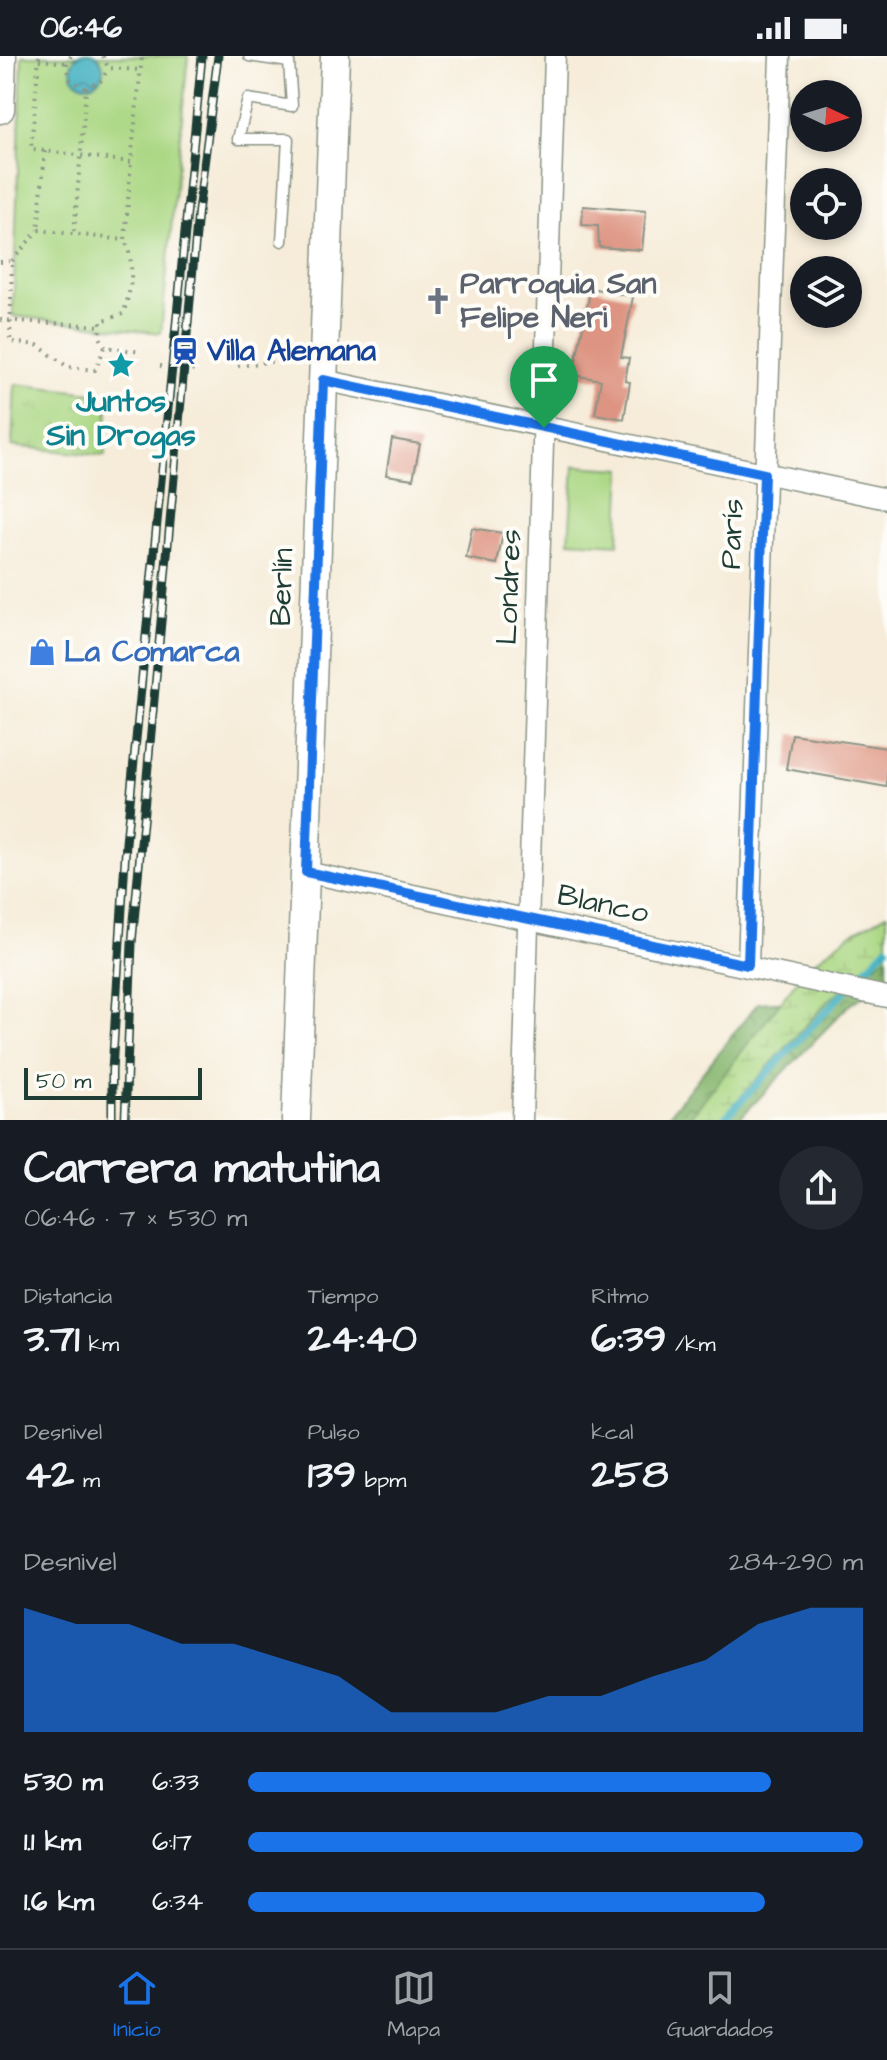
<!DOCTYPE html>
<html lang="es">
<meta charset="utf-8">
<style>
:root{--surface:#171b24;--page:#242831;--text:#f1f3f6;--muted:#9ea1a6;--line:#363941;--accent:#1a73e8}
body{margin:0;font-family:"Architects Daughter",sans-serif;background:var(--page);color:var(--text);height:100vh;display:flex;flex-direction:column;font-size:30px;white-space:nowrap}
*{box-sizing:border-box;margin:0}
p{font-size:26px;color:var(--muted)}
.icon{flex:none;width:44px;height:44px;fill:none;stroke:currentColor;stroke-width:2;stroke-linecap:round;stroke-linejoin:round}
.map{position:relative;height:1064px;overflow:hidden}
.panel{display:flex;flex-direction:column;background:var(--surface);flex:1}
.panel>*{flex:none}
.needle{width:52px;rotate:94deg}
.fabs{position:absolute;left:790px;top:24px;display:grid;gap:16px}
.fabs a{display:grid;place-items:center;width:72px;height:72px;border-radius:50%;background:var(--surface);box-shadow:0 4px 12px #0003;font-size:40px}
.scale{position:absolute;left:24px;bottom:20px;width:178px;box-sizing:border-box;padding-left:8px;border:4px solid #1f3d34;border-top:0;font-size:22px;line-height:28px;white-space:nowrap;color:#1f3d34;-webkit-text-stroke:6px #fdfcf7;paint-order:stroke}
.pin{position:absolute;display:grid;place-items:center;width:68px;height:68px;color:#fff;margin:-82px -34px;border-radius:50% 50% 50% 0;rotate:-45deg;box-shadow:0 0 8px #0007}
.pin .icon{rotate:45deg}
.round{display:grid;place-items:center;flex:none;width:84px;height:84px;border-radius:42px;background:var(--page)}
.summary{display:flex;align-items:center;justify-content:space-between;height:136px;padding:0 24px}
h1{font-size:44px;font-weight:800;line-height:60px}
.stats{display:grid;grid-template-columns:repeat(3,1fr);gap:12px;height:136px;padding:8px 24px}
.stats div{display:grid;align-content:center}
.stats b{font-size:40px;font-weight:800}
.stats small{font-size:22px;font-weight:400}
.stats p{font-size:22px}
.chart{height:224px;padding:16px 24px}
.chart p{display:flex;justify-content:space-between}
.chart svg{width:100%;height:144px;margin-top:8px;fill:var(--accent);opacity:.7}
ul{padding:0 24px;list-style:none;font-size:26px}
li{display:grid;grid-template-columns:128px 96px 1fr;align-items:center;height:60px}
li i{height:20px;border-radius:10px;background:var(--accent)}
.status{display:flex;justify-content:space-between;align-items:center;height:56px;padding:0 40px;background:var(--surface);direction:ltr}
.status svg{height:22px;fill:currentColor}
.tabs{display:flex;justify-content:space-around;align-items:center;height:112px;border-top:2px solid var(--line);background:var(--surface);font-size:22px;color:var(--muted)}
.tabs a{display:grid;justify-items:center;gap:4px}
.tabs .current{color:var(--accent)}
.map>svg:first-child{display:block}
.grass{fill:url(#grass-tufts);stroke:#668a5c;stroke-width:2}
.forest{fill:url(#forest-crowns);stroke:#547a53;stroke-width:2}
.wetland{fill:url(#wetland-marsh);stroke:#668a5c;stroke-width:2}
.green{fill:#acd885;stroke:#668a5c;stroke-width:2}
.water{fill:url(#water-ripples);stroke:#31767a;stroke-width:2}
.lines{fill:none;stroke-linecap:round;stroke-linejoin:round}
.stream{stroke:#43b0c1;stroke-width:7}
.building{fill:#de9482}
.lane-casing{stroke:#8a9486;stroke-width:13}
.street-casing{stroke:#8a9486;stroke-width:23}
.secondary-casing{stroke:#8a9486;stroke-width:31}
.path{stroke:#8a9486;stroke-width:4;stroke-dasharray:2 6;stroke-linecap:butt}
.lane{stroke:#fff;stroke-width:10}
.street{stroke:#fff;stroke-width:20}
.secondary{stroke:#fff;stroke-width:28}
.rail-casing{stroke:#1f3d34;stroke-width:9}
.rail{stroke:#fdfcf7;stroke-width:6;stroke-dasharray:18;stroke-linecap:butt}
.route-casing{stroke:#fff;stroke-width:16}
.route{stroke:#1a73e8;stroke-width:10}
.labels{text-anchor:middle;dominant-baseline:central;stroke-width:8;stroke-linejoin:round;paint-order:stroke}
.worship-label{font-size:30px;font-weight:bold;fill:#5b616d;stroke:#fdfcf7;text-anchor:start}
.transit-label{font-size:30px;font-weight:bold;fill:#164399;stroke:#fdfcf7;text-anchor:start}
.culture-label{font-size:30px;font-weight:bold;fill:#0d838f;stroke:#fdfcf7}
.street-label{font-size:30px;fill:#1f3d34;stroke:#fdfcf7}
.shop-label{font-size:30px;font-weight:bold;fill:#366cbe;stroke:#fdfcf7;text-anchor:start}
</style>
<div class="status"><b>06:46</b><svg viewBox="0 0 49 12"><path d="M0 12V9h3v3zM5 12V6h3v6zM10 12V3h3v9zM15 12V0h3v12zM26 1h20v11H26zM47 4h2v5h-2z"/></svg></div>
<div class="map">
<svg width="887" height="1064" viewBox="0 0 887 1064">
<defs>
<pattern id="grass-tufts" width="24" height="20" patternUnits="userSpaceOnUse" patternTransform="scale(2)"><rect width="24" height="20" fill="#acd885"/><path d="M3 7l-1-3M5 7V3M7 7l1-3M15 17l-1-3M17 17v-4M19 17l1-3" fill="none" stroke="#94ba73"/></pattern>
<pattern id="forest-crowns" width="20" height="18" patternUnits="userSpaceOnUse" patternTransform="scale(2)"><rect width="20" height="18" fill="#89b872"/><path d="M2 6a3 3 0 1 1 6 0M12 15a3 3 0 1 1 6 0" fill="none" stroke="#6f975e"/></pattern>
<pattern id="wetland-marsh" width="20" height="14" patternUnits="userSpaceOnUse" patternTransform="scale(2)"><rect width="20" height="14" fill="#acd885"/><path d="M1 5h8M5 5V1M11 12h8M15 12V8" fill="none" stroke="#94ba73"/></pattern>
<pattern id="water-ripples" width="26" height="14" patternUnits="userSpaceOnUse" patternTransform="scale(2)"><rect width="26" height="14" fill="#43b0c1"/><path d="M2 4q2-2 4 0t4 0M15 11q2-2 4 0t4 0" fill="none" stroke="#37909e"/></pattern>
</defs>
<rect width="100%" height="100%" fill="#fdfcf7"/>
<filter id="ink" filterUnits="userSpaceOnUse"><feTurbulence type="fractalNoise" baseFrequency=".0125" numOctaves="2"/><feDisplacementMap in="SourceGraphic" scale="16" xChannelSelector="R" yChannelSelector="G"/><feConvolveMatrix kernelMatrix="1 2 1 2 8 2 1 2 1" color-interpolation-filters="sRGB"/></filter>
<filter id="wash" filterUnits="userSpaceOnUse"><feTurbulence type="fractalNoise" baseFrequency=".006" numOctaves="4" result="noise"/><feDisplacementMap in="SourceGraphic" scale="32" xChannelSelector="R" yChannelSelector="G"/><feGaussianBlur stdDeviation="1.8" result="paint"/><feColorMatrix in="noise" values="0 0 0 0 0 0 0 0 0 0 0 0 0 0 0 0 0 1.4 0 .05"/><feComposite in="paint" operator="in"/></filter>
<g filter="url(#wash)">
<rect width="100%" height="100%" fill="#f6ecd9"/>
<!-- grass -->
<path class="grass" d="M15 328 109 339 105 400 12 390Z"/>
<!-- forest -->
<path class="forest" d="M887 866V924L847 951 738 1064H665L758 947 793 945Z"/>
<!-- wetland -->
<path class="wetland" d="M887 858V900L828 945 720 1064H688L808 911 850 878Z"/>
<!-- green -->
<g class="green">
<path d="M22 0H188L161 277 13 260Z"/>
<path d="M574 410 622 413 618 488 569 485Z"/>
</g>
<!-- water -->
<circle class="water" cx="87" cy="13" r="16"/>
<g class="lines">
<!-- stream -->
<path class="stream" d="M723 1064 887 891"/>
</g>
<g id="blocks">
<!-- building -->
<g class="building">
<path d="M583 150 646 155 642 194 599 191 598 170 582 169Z"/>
<path d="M591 232 633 241 621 301 629 302 625 325 630 326 624 363 595 358 601 324 573 319Z"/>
<path d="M392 383 420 388 413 423 386 419Z"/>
<path d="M472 472 503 477 497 508 466 502Z"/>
<path d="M792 678 887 692V731L786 713Z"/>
</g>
</g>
</g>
<g filter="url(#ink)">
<use href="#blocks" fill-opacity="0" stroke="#8a9486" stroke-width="2"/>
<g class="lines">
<!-- lane casing -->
<g class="lane-casing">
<path id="lane" d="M249 0 289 6 292 50 248 43 238 83H288L282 185"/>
</g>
<!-- street casing -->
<g class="street-casing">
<g id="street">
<path d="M323 324 887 443"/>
<path d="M306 816 887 941"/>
<path d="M748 909 780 0"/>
<path d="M522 1064 555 0"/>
</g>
</g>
<!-- secondary casing -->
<g class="secondary-casing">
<g id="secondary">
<path d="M0 53 2 0"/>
<path d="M296 1064 335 0"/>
</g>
</g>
<!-- path -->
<g class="path">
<path d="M39 0 31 93 131 106 142 0"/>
<path d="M71 0 67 7 70 23 86 33 74 178"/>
<path d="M103 0 108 12 141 14"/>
<path d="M39 4 67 7"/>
<path d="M86 33 102 24 108 12"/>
<path d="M45 95 38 174 125 184 131 106"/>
<path d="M12 205 38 174"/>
<path d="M0 206 12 205 10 286 37 289 68 311 95 314 105 291 142 296"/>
<path d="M0 264 101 270"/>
<path d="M105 291 100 281 101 265 123 258C132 232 135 209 125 184"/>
<path d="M160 310 194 314"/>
<path d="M238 310 298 302"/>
</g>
<!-- lane -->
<use href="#lane" class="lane"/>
<!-- street -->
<use href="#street" class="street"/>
<!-- secondary -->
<use href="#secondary" class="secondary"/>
<!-- rail casing -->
<g class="rail-casing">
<g id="rail">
<path d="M112 1064V1015L126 787 202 0"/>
<path d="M125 1064 132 887 198 156 218 0"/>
</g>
</g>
<!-- rail -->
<use href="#rail" class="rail"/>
</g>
</g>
<g class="lines" filter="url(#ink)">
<!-- route casing -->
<g class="route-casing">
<path id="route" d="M323 324 764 418 748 909 306 816Z"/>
</g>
<!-- route -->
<use href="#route" class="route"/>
</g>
<!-- icons -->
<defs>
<g id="church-bare" transform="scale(2.16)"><path d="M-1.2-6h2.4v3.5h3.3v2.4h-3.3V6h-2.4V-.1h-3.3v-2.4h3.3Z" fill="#6b7280" stroke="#fdfcf7" stroke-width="2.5" paint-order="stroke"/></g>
<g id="station-bare" transform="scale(2.16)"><path d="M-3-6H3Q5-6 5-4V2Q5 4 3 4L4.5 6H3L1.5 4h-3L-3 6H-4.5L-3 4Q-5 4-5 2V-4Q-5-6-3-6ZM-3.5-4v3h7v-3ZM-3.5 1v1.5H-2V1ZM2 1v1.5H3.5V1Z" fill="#1a4fb4" stroke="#fdfcf7" stroke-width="2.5" paint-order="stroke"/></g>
<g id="sight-bare" transform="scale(2.16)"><path d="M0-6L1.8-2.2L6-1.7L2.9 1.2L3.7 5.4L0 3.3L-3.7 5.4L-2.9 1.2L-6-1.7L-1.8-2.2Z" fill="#0f9aa8" stroke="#fdfcf7" stroke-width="2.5" paint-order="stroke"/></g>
<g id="shop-bare" transform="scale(2.16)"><path d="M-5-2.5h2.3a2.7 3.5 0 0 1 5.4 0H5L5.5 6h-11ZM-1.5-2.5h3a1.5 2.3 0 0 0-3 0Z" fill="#3f7fe0" stroke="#fdfcf7" stroke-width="2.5" paint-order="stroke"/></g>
</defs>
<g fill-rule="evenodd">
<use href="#church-bare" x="438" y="245"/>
<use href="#station-bare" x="185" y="295"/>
<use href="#sight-bare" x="121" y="309"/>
<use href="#shop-bare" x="42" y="596"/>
</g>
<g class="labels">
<!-- worship labels -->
<g class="worship-label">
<text x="460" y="228">Parroquia San<tspan x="460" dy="34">Felipe Neri</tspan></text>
</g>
<!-- transit labels -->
<g class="transit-label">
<text x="207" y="295">Villa Alemana</text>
</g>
<!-- culture labels -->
<g class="culture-label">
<text x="121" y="346">Juntos<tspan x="121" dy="34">Sin Drogas</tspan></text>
</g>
<!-- street labels -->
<g class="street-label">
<text transform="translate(732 478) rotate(-88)">París</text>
<text transform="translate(282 531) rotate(-88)">Berlín</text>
<text transform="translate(509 531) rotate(-88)">Londres</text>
<text transform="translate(603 848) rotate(12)">Blanco</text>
</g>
<!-- shop labels -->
<g class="shop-label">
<text x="64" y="596">La Comarca</text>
</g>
</g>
</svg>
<div class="fabs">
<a><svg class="needle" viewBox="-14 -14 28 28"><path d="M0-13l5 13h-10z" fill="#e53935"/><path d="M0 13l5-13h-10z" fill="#9ea1a6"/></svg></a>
<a><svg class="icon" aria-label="locate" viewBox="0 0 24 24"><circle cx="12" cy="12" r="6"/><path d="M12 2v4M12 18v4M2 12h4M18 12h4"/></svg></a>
<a><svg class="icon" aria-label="layers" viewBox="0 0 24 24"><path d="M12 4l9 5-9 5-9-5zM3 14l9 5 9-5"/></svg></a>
</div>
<div class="scale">50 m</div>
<div class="pin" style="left:544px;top:372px;background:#1e9e55"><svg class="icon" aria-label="arrive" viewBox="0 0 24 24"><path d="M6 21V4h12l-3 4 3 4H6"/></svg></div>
</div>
<section class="panel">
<div class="summary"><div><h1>Carrera matutina</h1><p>06:46 · 7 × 530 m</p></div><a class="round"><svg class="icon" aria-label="share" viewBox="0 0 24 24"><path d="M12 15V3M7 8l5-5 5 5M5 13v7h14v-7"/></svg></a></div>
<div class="stats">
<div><p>Distancia</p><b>3.71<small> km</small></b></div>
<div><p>Tiempo</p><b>24:40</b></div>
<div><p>Ritmo</p><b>6:39<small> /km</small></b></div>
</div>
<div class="stats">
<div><p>Desnivel</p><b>42<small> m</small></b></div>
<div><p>Pulso</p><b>139<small> bpm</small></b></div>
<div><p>kcal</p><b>258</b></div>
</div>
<div class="chart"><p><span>Desnivel</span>284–290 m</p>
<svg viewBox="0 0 160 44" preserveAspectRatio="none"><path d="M0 44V6L10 11L20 11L30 17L40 17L50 22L60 27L70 38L80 38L90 38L100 33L110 33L120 27L130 22L140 11L150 6L160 6V44z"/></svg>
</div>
<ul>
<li><b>530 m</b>6:33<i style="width:85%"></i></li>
<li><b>1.1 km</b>6:17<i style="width:100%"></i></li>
<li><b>1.6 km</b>6:34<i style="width:84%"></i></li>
</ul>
</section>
<nav class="tabs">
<a class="current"><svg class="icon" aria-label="home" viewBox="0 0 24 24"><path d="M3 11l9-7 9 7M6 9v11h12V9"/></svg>Inicio</a>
<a><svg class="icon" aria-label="map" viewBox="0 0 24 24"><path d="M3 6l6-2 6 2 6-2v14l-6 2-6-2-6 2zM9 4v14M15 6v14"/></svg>Mapa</a>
<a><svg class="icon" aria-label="saved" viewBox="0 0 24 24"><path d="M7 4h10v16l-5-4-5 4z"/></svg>Guardados</a>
</nav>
